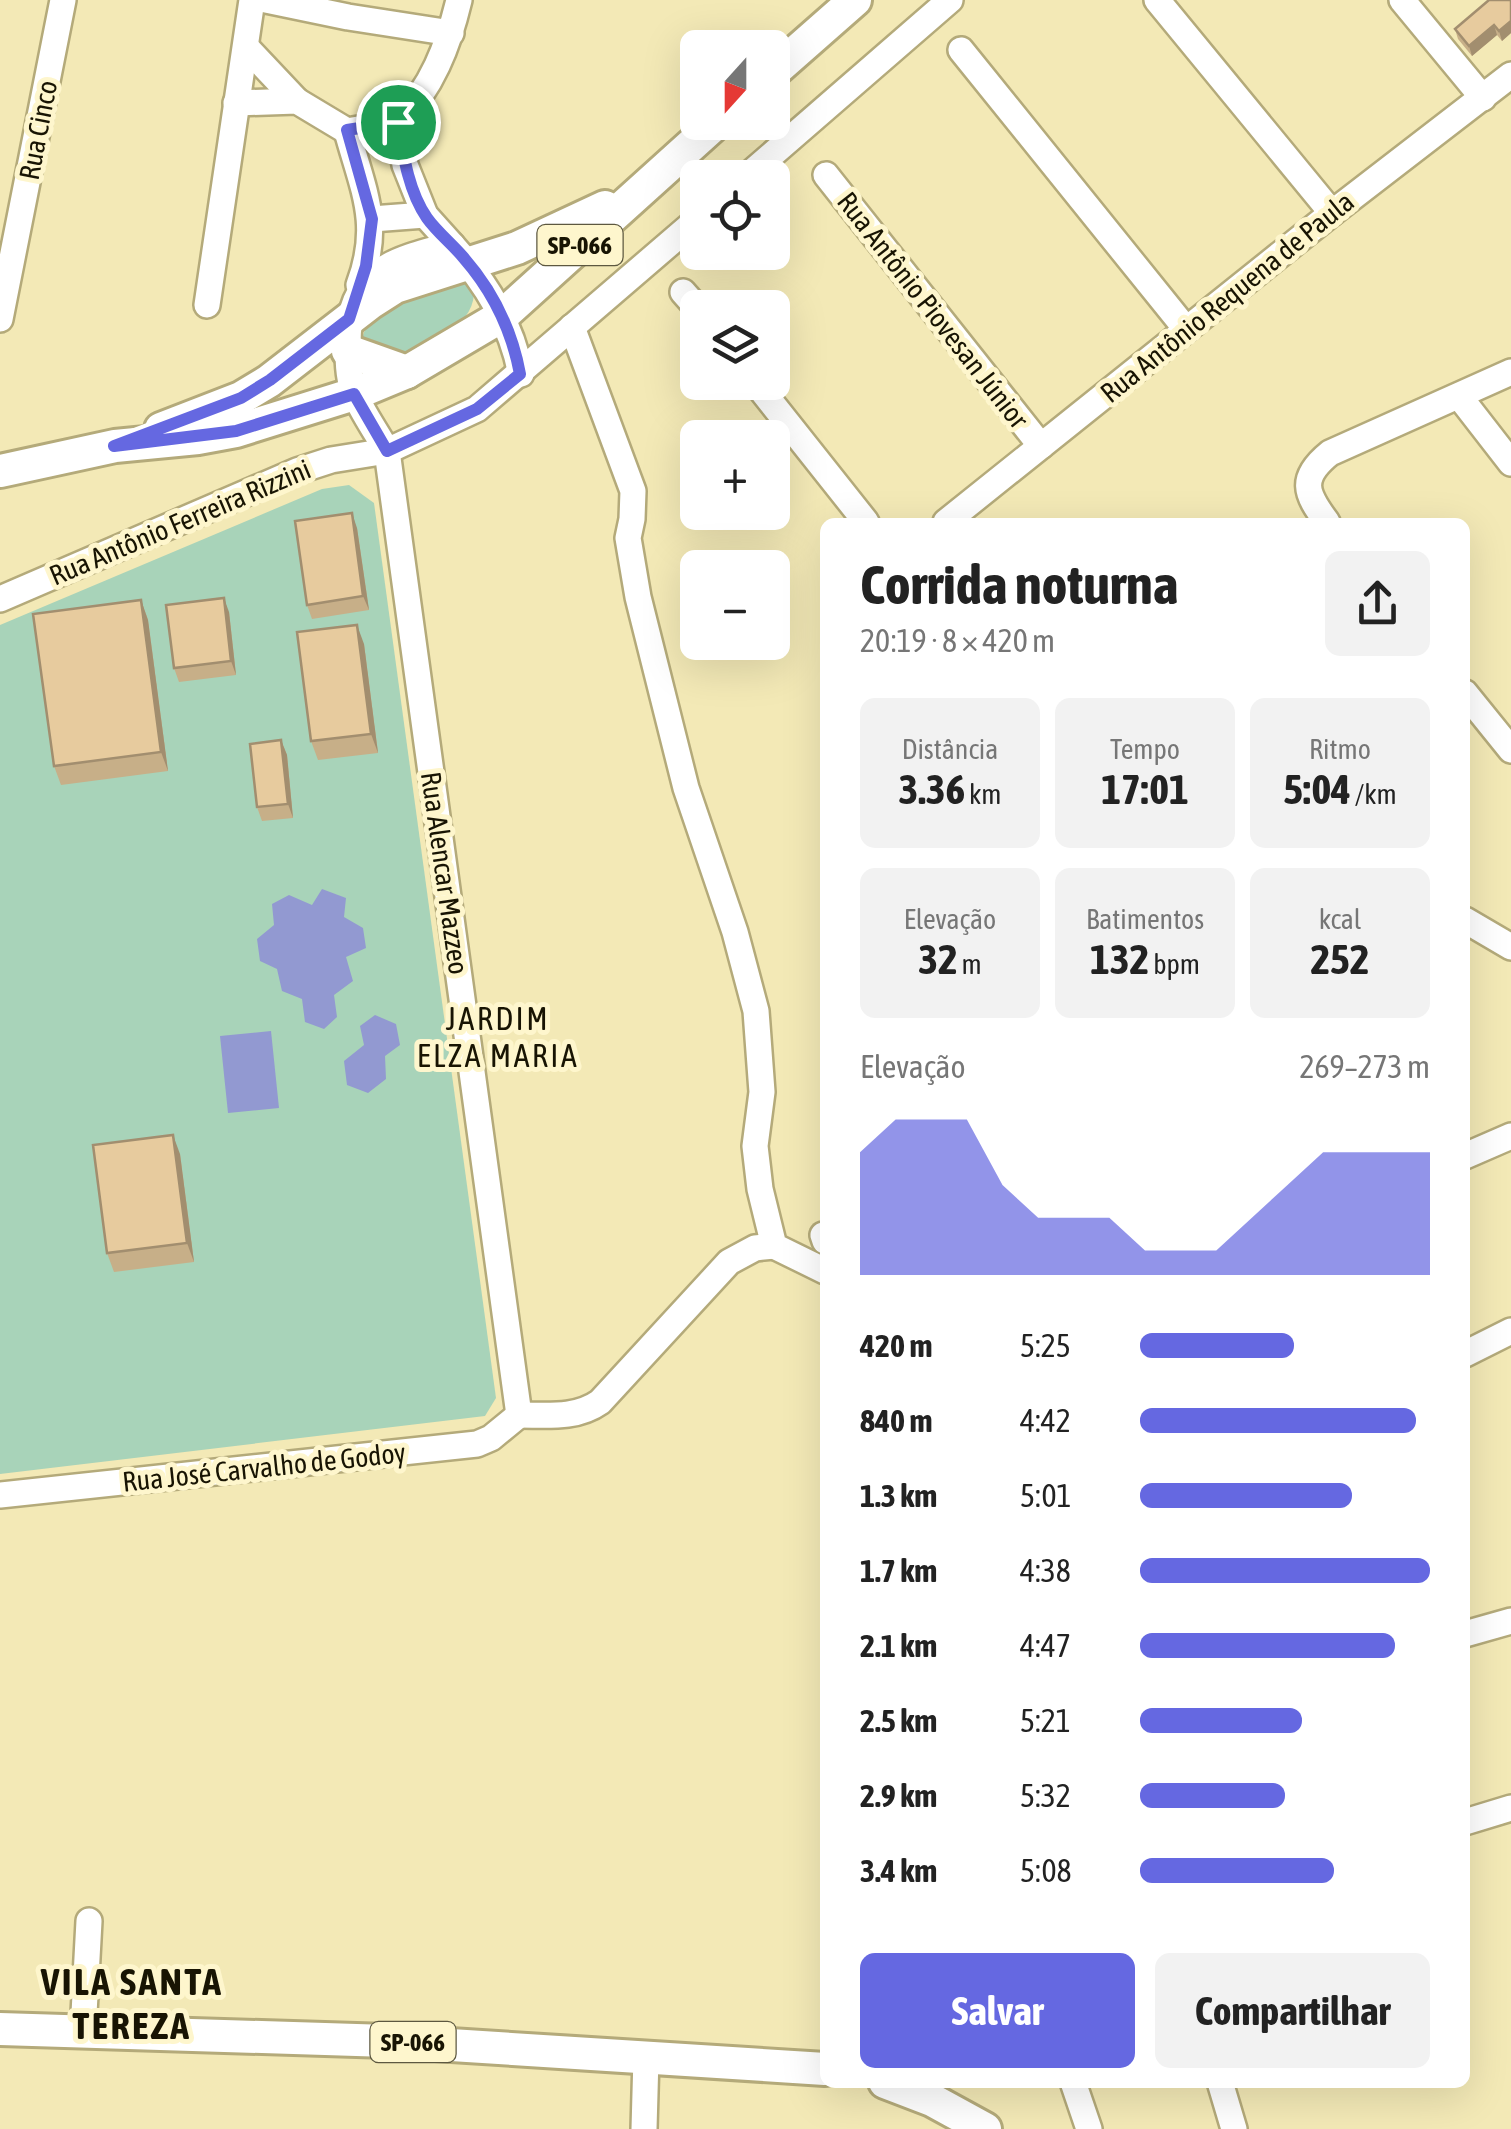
<!DOCTYPE html>
<html lang="pt">
<meta charset="utf-8">
<style>
:root{--surface:#fff;--page:#f2f2f2;--text:#222;--muted:#767676;--accent:#6568e1}
body{margin:0;font-family:"Asap Condensed",sans-serif;background:var(--page);color:var(--text);height:100vh;display:flex;flex-direction:column;font-size:38px;white-space:nowrap}
*{box-sizing:border-box;margin:0}
p{font-size:32px;color:var(--muted)}
.icon{flex:none;width:55px;height:55px;fill:none;stroke:currentColor;stroke-width:2;stroke-linecap:round;stroke-linejoin:round}
.map{position:relative;flex:1;overflow:hidden}
.side{position:absolute;left:820px;top:518px;width:650px;height:1570px;display:flex;flex-direction:column;background:var(--surface);border-radius:15px;box-shadow:0 10px 40px #0002}
.side>*{flex:none}
.needle{width:65px;rotate:201deg}
.fabs{position:absolute;left:680px;top:30px;display:grid;gap:20px}
.fabs a{display:grid;place-items:center;width:110px;height:110px;border-radius:15px;background:var(--surface);box-shadow:0 10px 40px #0002;font-size:50px}
.pin{position:absolute;display:grid;place-items:center;width:85px;height:85px;color:#fff;margin:-42px;border:5px solid #fff;border-radius:50%;box-shadow:0 2px 10px #0007}
.round{display:grid;place-items:center;flex:none;width:105px;height:105px;border-radius:15px;background:var(--page)}
.summary{display:flex;align-items:center;justify-content:space-between;height:170px;padding:0 40px}
h1{font-size:55px;font-weight:700;line-height:75px}
.metrics{display:grid;grid-template-columns:repeat(3,1fr);gap:15px;height:170px;padding:10px 40px}
.metrics div{display:grid;align-content:center;border-radius:15px;background:var(--page);text-align:center}
.metrics b{font-size:42px;font-weight:700}
.metrics small{font-size:28px;font-weight:400}
.metrics p{font-size:28px}
.chart{height:280px;padding:20px 40px}
.chart p{display:flex;justify-content:space-between}
.chart svg{width:100%;height:180px;margin-top:10px;fill:var(--accent);opacity:.7}
.action{display:flex;gap:20px;margin-top:auto;padding:20px 40px}
.action a{flex:1;height:115px;border-radius:15px;background:var(--accent);color:#fff;font-size:40px;font-weight:700;line-height:115px;text-align:center}
.action a+a{background:var(--page);color:var(--text)}
ul{padding:0 40px;list-style:none;font-size:32px}
li{display:grid;grid-template-columns:160px 120px 1fr;align-items:center;height:75px}
li i{height:25px;border-radius:12px;background:var(--accent)}
.map>svg:first-child{display:block}
.green{fill:#a8d3b9}
.water{fill:#9299d1}
.lines{fill:none;stroke-linecap:round;stroke-linejoin:round}
.minor-casing{stroke:#b4aa7a;stroke-width:30}
.major-casing{stroke:#b4aa7a;stroke-width:38}
.minor{stroke:#fff;stroke-width:25}
.major{stroke:#fff;stroke-width:32}
.wall{fill:#c7af88}
.shaded-wall{fill:#a28e6f}
.building{fill:#e7cb9e;stroke:#a28e6f;stroke-width:2.5}
.route-casing{stroke:#fff;stroke-width:20}
.route{stroke:#6568e1;stroke-width:12}
.labels{text-anchor:middle;dominant-baseline:central;stroke-width:10;stroke-linejoin:round;paint-order:stroke}
.shield{fill:#fef6cd;stroke:#5d5840;stroke-width:2.5}
.shield-label{font-size:25px;font-weight:bold;fill:#181403}
.street-label{font-size:28px;fill:#181403;stroke:#fef6cd}
.quarter-label{font-size:32px;letter-spacing:2.5px;fill:#181403;stroke:#fef6cd}
.district-label{font-size:38px;font-weight:bold;letter-spacing:2.5px;fill:#181403;stroke:#fef6cd}
</style>
<div class="map">
<svg width="1511" height="2129" viewBox="0 0 1511 2129">
<rect width="100%" height="100%" fill="#f3e9b6"/>
<!-- green -->
<g class="green">
<path d="M462 279 474 294C472 329 426 344 398 356L362 340C371 298 426 289 462 279Z"/>
<path d="M349 485 374 503 496 1398 485 1416 0 1474V625L322 489Z"/>
</g>
<!-- water -->
<g class="water">
<path d="M322 889 346 898 344 917 363 928 366 948 346 957 353 981 334 995 337 1017 324 1029 305 1022 302 999 282 991 277 969 260 961 257 939 274 925 272 904 289 895 312 905Z"/>
<path d="M375 1015 396 1024 400 1045 385 1056 386 1079 368 1093 347 1085 344 1061 364 1045 360 1026Z"/>
<path d="M271 1031 279 1108 228 1113 220 1036Z"/>
</g>
<g class="lines">
<!-- minor casing -->
<g class="minor-casing">
<g id="minor">
<path d="M266 0 348 17 451 33"/>
<path d="M1157 0 1332 213"/>
<path d="M1402 0 1483 98"/>
<path d="M247 48 297 101"/>
<path d="M961 50 1186 329"/>
<path d="M236 103 297 101 347 131 398 122"/>
<path d="M398 122C432 88 448 46 459 0"/>
<path d="M398 122 405 165 425 215 452 245"/>
<path d="M347 131C363 190 382 224 359 285"/>
<path d="M826 175 1041 446"/>
<path d="M745 178 950 0"/>
<path d="M372 219 425 215"/>
<path d="M683 292 698 309"/>
<path d="M207 305 252 0"/>
<path d="M0 319 63 0"/>
<path d="M572 327 633 491 632 519 628 538 638 597 686 788 735 932 756 1011 762 1092 755 1146 760 1189 774 1246 825 1271"/>
<path d="M755 382 866 522"/>
<path d="M1459 396 1511 463"/>
<path d="M946 522 1332 213 1511 75"/>
<path d="M1327 522C1305 493 1299 478 1330 453L1511 372"/>
<path d="M0 599 297 471 331 460 387 451 477 409 698 219"/>
<path d="M1465 693 1511 750"/>
<path d="M1465 920 1511 947"/>
<path d="M1465 1156 1511 1136"/>
<path d="M823 1235 825 1241"/>
<path d="M1465 1354 1511 1331"/>
<path d="M519 1415 387 451C376 431 361 411 353 390 348 375 348 360 348 344 348 272 391 260 452 245 486 283 511 323 521 374"/>
<path d="M519 1415C547 1415 576 1419 600 1402L729 1262 755 1248 774 1246"/>
<path d="M0 1495 477 1444 491 1438 519 1415"/>
<path d="M1465 1634 1511 1621"/>
<path d="M1465 1822 1511 1808"/>
<path d="M83 2032 89 1921"/>
<path d="M1073 2082 1089 2129"/>
<path d="M1220 2082 1234 2129"/>
<path d="M644 2129 646 2057"/>
</g>
</g>
<!-- major casing -->
<g class="major-casing">
<g id="major">
<path d="M772 73 855 0"/>
<path d="M348 351 407 372"/>
<path d="M161 429 241 398 269 381 370 303 395 287 517 248 605 207"/>
<path d="M0 471 115 446 198 438 236 431 354 394 407 372 502 316 717 122"/>
<path d="M0 2029 388 2041 825 2069"/>
<path d="M885 2082 932 2100 985 2129"/>
</g>
</g>
<!-- minor -->
<use href="#minor" class="minor"/>
<!-- major -->
<use href="#major" class="major"/>
</g>
<!-- wall -->
<g class="wall">
<path d="M1511 0V33L1502 41 1497 35 1472 56 1458 39 1455 29Z"/>
<path d="M357 528 369 610 312 619 307 605Z"/>
<path d="M141 600 148 620 168 771 61 785 54 766Z"/>
<path d="M229 612 236 675 179 682 174 668Z"/>
<path d="M364 644 378 753 318 760 311 741Z"/>
<path d="M281 740 287 755 293 818 262 821 257 807Z"/>
<path d="M180 1154 194 1262 114 1272 107 1253Z"/>
<path d="M928 2082H954L952 2086 937 2088Z"/>
</g>
<!-- shaded-wall -->
<g class="shaded-wall">
<path d="M1511 21V33L1502 41 1499 31Z"/>
<path d="M1494 25 1497 35 1472 56 1469 46Z"/>
<path d="M352 513 357 528 369 610 363 596Z"/>
<path d="M224 598 229 612 236 675 231 661Z"/>
<path d="M141 600 148 620 168 771 161 752Z"/>
<path d="M357 625 364 644 378 753 371 734Z"/>
<path d="M281 740 287 755 293 818 288 804Z"/>
<path d="M173 1135 180 1154 194 1262 187 1243Z"/>
</g>
<!-- building -->
<g class="building">
<path d="M1489 0H1511V21L1499 31 1494 25 1469 46 1455 29Z"/>
<path d="M352 513 363 596 307 605 295 521Z"/>
<path d="M224 598 231 661 174 668 166 605Z"/>
<path d="M141 600 161 752 54 766 33 614Z"/>
<path d="M357 625 371 734 311 741 297 632Z"/>
<path d="M281 740 288 804 257 807 250 744Z"/>
<path d="M173 1135 187 1243 107 1253 93 1145Z"/>
</g>
<g class="lines">
<!-- route casing -->
<g class="route-casing">
<path id="route" d="M398 122C403 153 408 191 427 218 437 232 452 244 463 257 493 291 512 331 520 374L477 409 387 451 354 394 236 431 114 446 241 398 270 380 349 319 366 266 372 219 347 130Z"/>
</g>
<!-- route -->
<use href="#route" class="route"/>
</g>
<g class="labels">
<!-- shield labels -->
<g class="shield">
<rect x="537.5" y="225" width="85" height="40" rx="8"/>
<rect x="370.5" y="2022" width="85" height="40" rx="8"/>
</g>
<g class="shield-label">
<text x="580" y="245">SP-066</text>
<text x="413" y="2042">SP-066</text>
</g>
<!-- street labels -->
<g class="street-label">
<text transform="translate(38 130) rotate(-79)">Rua Cinco</text>
<text transform="translate(1227 297) rotate(-39)">Rua Antônio Requena de Paula</text>
<text transform="translate(933 310) rotate(52)">Rua Antônio Piovesan Júnior</text>
<text transform="translate(180 522) rotate(-23)">Rua Antônio Ferreira Rizzini</text>
<text transform="translate(445 873) rotate(82)">Rua Alencar Mazzeo</text>
<text transform="translate(264 1467) rotate(-6)">Rua José Carvalho de Godoy</text>
</g>
<!-- quarter labels -->
<g class="quarter-label">
<text x="498" y="1018">JARDIM<tspan x="498" dy="37">ELZA MARIA</tspan></text>
</g>
<!-- district labels -->
<g class="district-label">
<text x="132" y="1981">VILA SANTA<tspan x="132" dy="44">TEREZA</tspan></text>
</g>
</g>
</svg>
<div class="fabs">
<a><svg class="needle" viewBox="-14 -14 28 28"><path d="M0-13l5 13h-10z" fill="#e53935"/><path d="M0 13l5-13h-10z" fill="#767676"/></svg></a>
<a><svg class="icon" aria-label="locate" viewBox="0 0 24 24"><circle cx="12" cy="12" r="6"/><path d="M12 2v4M12 18v4M2 12h4M18 12h4"/></svg></a>
<a><svg class="icon" aria-label="layers" viewBox="0 0 24 24"><path d="M12 4l9 5-9 5-9-5zM3 14l9 5 9-5"/></svg></a>
<a>+</a>
<a>−</a>
</div>
<div class="pin" style="left:398px;top:122px;background:#1e9e55"><svg class="icon" aria-label="arrive" viewBox="0 0 24 24"><path d="M6 21V4h12l-3 4 3 4H6"/></svg></div>
<section class="side">
<div class="summary"><div><h1>Corrida noturna</h1><p>20:19 · 8 × 420 m</p></div><a class="round"><svg class="icon" aria-label="share" viewBox="0 0 24 24"><path d="M12 15V3M7 8l5-5 5 5M5 13v7h14v-7"/></svg></a></div>
<div class="metrics">
<div><p>Distância</p><b>3.36<small> km</small></b></div>
<div><p>Tempo</p><b>17:01</b></div>
<div><p>Ritmo</p><b>5:04<small> /km</small></b></div>
</div>
<div class="metrics">
<div><p>Elevação</p><b>32<small> m</small></b></div>
<div><p>Batimentos</p><b>132<small> bpm</small></b></div>
<div><p>kcal</p><b>252</b></div>
</div>
<div class="chart"><p><span>Elevação</span>269–273 m</p>
<svg viewBox="0 0 160 44" preserveAspectRatio="none"><path d="M0 44V14L10 6L20 6L30 6L40 22L50 30L60 30L70 30L80 38L90 38L100 38L110 30L120 22L130 14L140 14L150 14L160 14V44z"/></svg>
</div>
<ul>
<li><b>420 m</b>5:25<i style="width:53%"></i></li>
<li><b>840 m</b>4:42<i style="width:95%"></i></li>
<li><b>1.3 km</b>5:01<i style="width:73%"></i></li>
<li><b>1.7 km</b>4:38<i style="width:100%"></i></li>
<li><b>2.1 km</b>4:47<i style="width:88%"></i></li>
<li><b>2.5 km</b>5:21<i style="width:56%"></i></li>
<li><b>2.9 km</b>5:32<i style="width:50%"></i></li>
<li><b>3.4 km</b>5:08<i style="width:67%"></i></li>
</ul>
<div class="action"><a>Salvar</a><a>Compartilhar</a></div>
</section>
</div>
